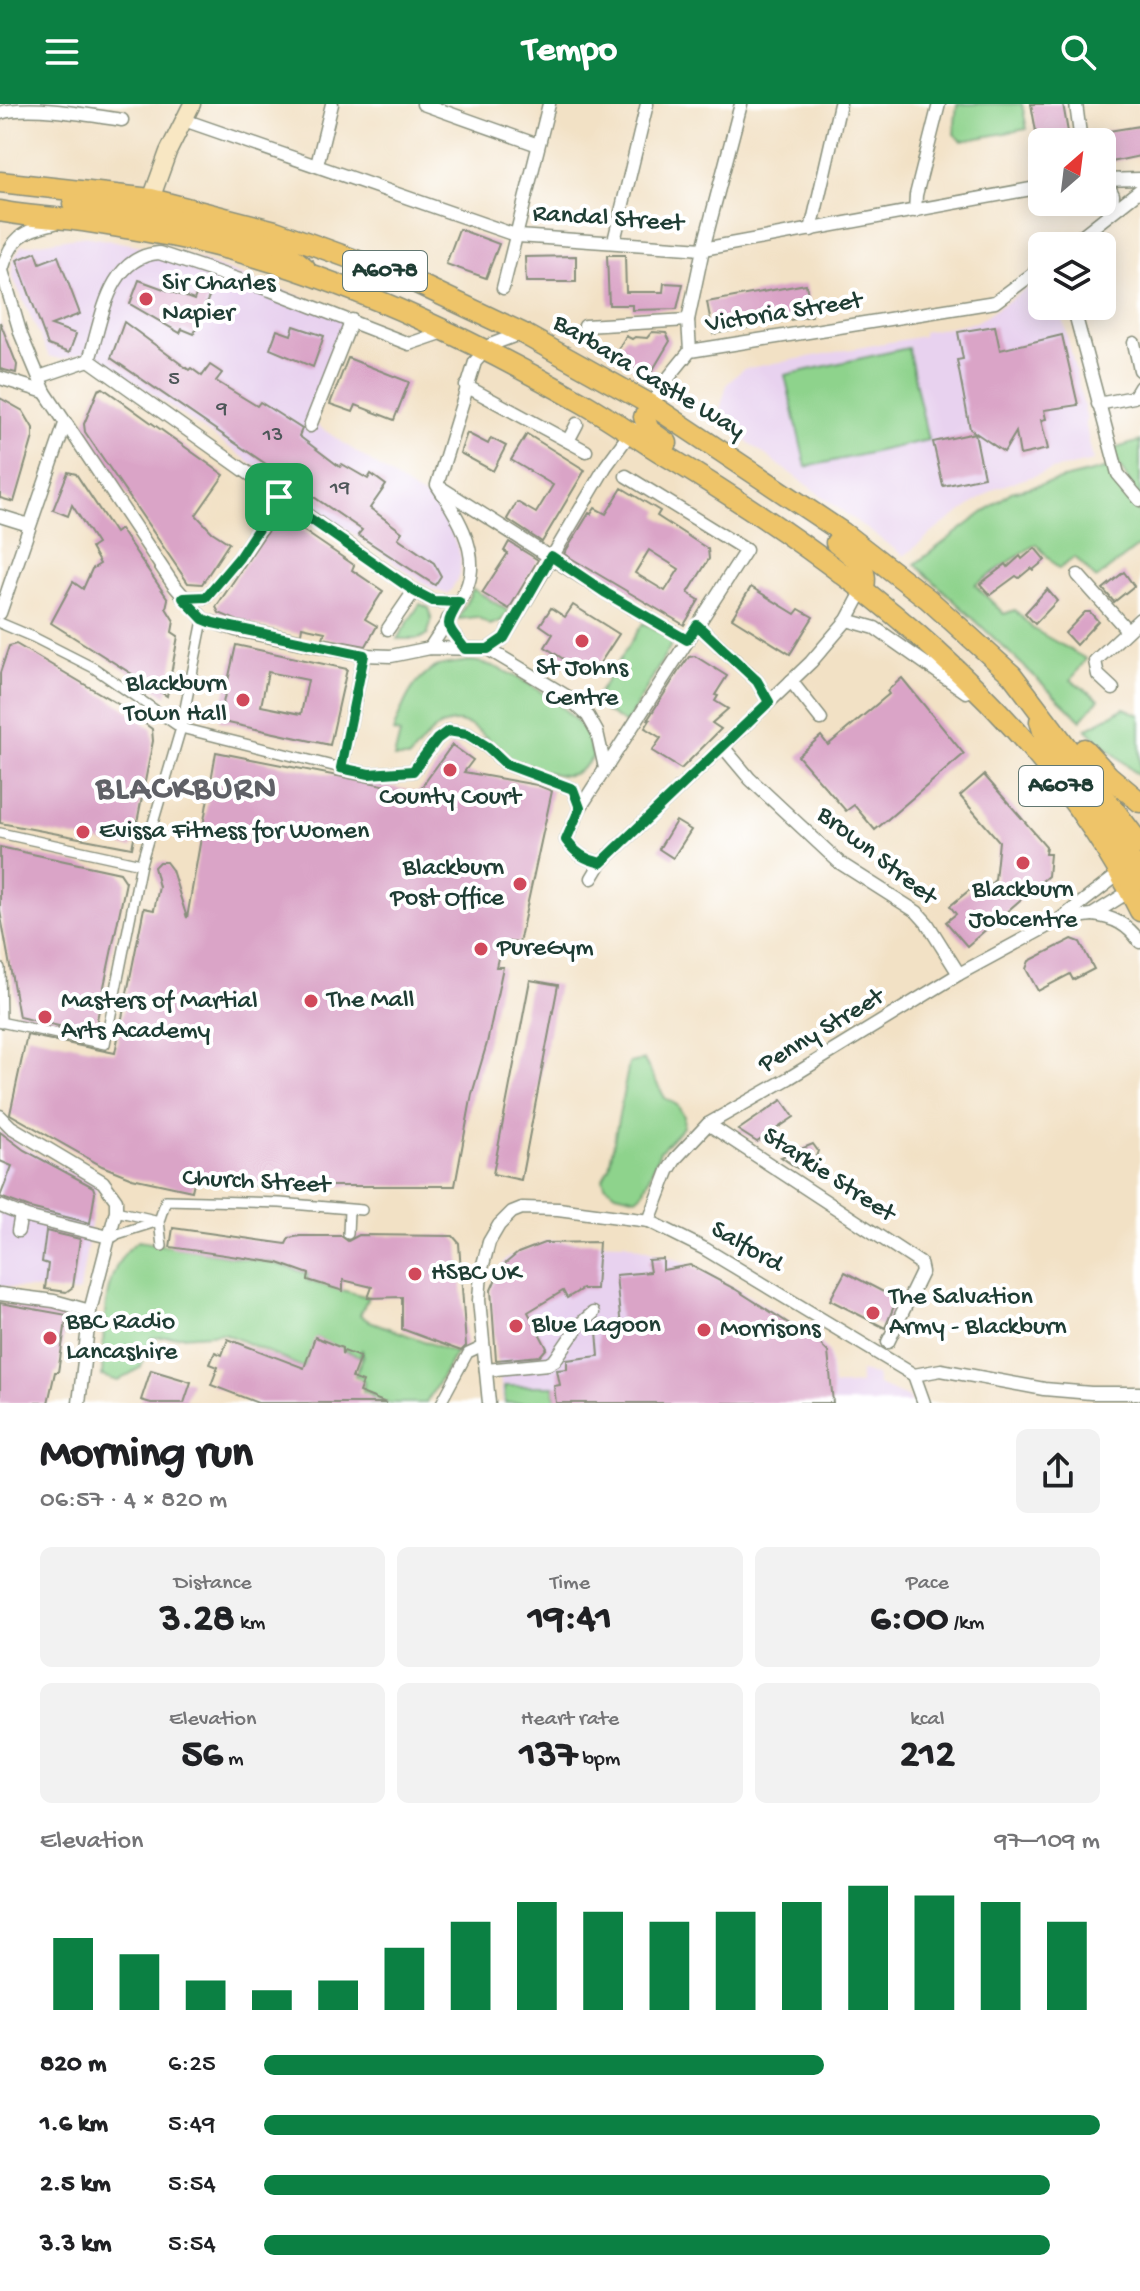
<!DOCTYPE html>
<meta charset="utf-8">
<style>
:root{--surface:#fff;--page:#f2f2f2;--text:#202124;--muted:#757577;--accent:#0b8043}
body{margin:0;font-family:"Gochi Hand",sans-serif;background:var(--page);color:var(--text);height:100vh;display:flex;flex-direction:column;font-size:30px;white-space:nowrap}
*{box-sizing:border-box;margin:0}
p{font-size:26px;color:var(--muted)}
.icon{flex:none;width:44px;height:44px;fill:none;stroke:currentColor;stroke-width:2;stroke-linecap:round;stroke-linejoin:round}
.map{position:relative;height:1299px;overflow:hidden}
.sheet{display:flex;flex-direction:column;background:var(--surface);flex:1}
.sheet>*{flex:none}
.needle{width:52px;rotate:28deg}
.buttons{position:absolute;left:1028px;top:24px;display:grid;gap:16px}
.buttons a{display:grid;place-items:center;width:88px;height:88px;border-radius:12px;background:var(--surface);box-shadow:0 4px 20px #0003;font-size:40px}
.pin{position:absolute;display:grid;place-items:center;width:68px;height:68px;color:#fff;margin:-34px;border-radius:16px;box-shadow:0 4px 12px #0006}
.round{display:grid;place-items:center;flex:none;width:84px;height:84px;border-radius:12px;background:var(--page)}
.summary{display:flex;align-items:center;justify-content:space-between;height:136px;padding:0 40px}
h1{font-size:44px;font-weight:700;line-height:60px}
.figures{display:grid;grid-template-columns:repeat(3,1fr);gap:12px;height:136px;padding:8px 40px}
.figures div{display:grid;align-content:center;border-radius:12px;background:var(--page);text-align:center}
.figures b{font-size:40px;font-weight:700}
.figures small{font-size:22px;font-weight:400}
.figures p{font-size:22px}
.chart{height:224px;padding:16px 40px}
.chart p{display:flex;justify-content:space-between}
.chart svg{width:100%;height:144px;margin-top:8px;stroke:var(--accent);stroke-width:6}
ul{padding:0 40px;list-style:none;font-size:26px}
li{display:grid;grid-template-columns:128px 96px 1fr;align-items:center;height:60px}
li i{height:20px;border-radius:10px;background:var(--accent)}
header{display:flex;justify-content:space-between;align-items:center;height:104px;padding:0 40px;background:var(--accent);color:#fff;font-size:36px;font-weight:700}
.map>svg:first-child{display:block}
.built{fill:#e8d2ef}
.green{fill:#8ed38c;stroke:#568860;stroke-width:2}
.building{fill:#daa4c7;fill-rule:evenodd}
.lines{fill:none;stroke-linecap:round;stroke-linejoin:round}
.pedestrian-casing{stroke:#888f7c;stroke-width:12}
.minor-casing{stroke:#888f7c;stroke-width:15}
.secondary-casing{stroke:#888f7c;stroke-width:19}
.trunk-casing{stroke:#888f7c;stroke-width:23}
.pedestrian{stroke:#fff;stroke-width:9}
.minor{stroke:#fff;stroke-width:12}
.secondary{stroke:#f8e7c3;stroke-width:16}
.trunk{stroke:#eec469;stroke-width:20}
.route-casing{stroke:#fff;stroke-width:16}
.route{stroke:#0b8043;stroke-width:10}
.poi-dot{fill:#d1495b;stroke:#fff;stroke-width:3}
.labels{text-anchor:middle;dominant-baseline:central;stroke-width:8;stroke-linejoin:round;paint-order:stroke}
.number-label{font-size:22px;fill:#4e5759}
.shield{fill:#fff;stroke:#627771;stroke-width:2}
.shield-label{font-size:24px;font-weight:bold;fill:#1f3d34}
.street-label{font-size:26px;fill:#1f3d34;stroke:#fff}
.poi-label{font-size:26px;fill:#1f3d34;stroke:#fff;text-anchor:start}
.district-label{font-size:34px;font-weight:bold;letter-spacing:2px;fill:#606167;stroke:#fff}
</style>
<header><svg class="icon" aria-label="menu" viewBox="0 0 24 24"><path d="M4 6h16M4 12h16M4 18h16"/></svg>Tempo<svg class="icon" aria-label="search" viewBox="0 0 24 24"><circle cx="10" cy="10" r="6"/><path d="M15 15l6 6"/></svg></header>
<div class="map">
<svg width="1140" height="1299" viewBox="0 0 1140 1299">
<rect width="100%" height="100%" fill="#fff"/>
<filter id="ink" filterUnits="userSpaceOnUse"><feTurbulence type="fractalNoise" baseFrequency=".0125" numOctaves="2"/><feDisplacementMap in="SourceGraphic" scale="16" xChannelSelector="R" yChannelSelector="G"/><feConvolveMatrix kernelMatrix="1 2 1 2 8 2 1 2 1" color-interpolation-filters="sRGB"/></filter>
<filter id="wash" filterUnits="userSpaceOnUse"><feTurbulence type="fractalNoise" baseFrequency=".006" numOctaves="4" result="noise"/><feDisplacementMap in="SourceGraphic" scale="32" xChannelSelector="R" yChannelSelector="G"/><feGaussianBlur stdDeviation="1.8" result="paint"/><feColorMatrix in="noise" values="0 0 0 0 0 0 0 0 0 0 0 0 0 0 0 0 0 1.4 0 .05"/><feComposite in="paint" operator="in"/></filter>
<g filter="url(#wash)">
<rect width="100%" height="100%" fill="#f2e1c5"/>
<!-- built -->
<g class="built">
<path d="M84 132 178 148 348 210 308 315 417 389 436 399 444 409 461 453 460 470 451 486 447 490 432 485 111 261 83 249 61 255 49 252 13 174 12 159 21 142Z"/>
<path d="M1042 178V202H1060L1087 316 1085 317 1093 357 1052 366 996 384 942 421 904 452 727 323 722 314 720 305 727 280 743 265 923 232V228L976 218 1036 179Z"/>
<path d="M0 1026 25 1044 95 1081 97 1085 80 1186 76 1189 0 1182Z"/>
<path d="M547 1137 625 1139 690 1160 740 1186 819 1237 829 1248 833 1282 860 1280V1268L876 1271 878 1281 907 1293 911 1299H503L491 1197 492 1181 498 1165 508 1153Z"/>
</g>
<!-- green -->
<g class="green">
<path d="M957 0H1022L1027 25 962 37 954 30Z"/>
<path d="M908 244 928 336 806 363 785 271Z"/>
<path d="M1140 337V396L1110 346Z"/>
<path d="M1112 363 1117 383 1140 410V441L1096 475 1075 453 1059 465 1036 440 975 481 1004 510 1015 506 1033 525 1086 555 1071 576 1099 595 1081 616 915 460 1011 388Z"/>
<path d="M473 485 508 507 501 517 490 521 477 513 458 515Z"/>
<path d="M420 500 429 504C433 514 431 521 427 531L419 535H397Z"/>
<path d="M643 519 674 536 626 620 604 606 598 590Z"/>
<path d="M469 557C501 558 563 598 582 624 588 632 590 643 593 653 586 661 579 670 568 671 558 673 516 660 508 654 490 640 472 610 445 620 431 625 419 643 409 654H394L400 630 393 628C402 603 411 576 436 563 445 559 459 559 469 557Z"/>
<path d="M1124 604 1140 611V673L1086 625Z"/>
<path d="M644 956 665 994 677 1001 684 1012 683 1023 660 1047 643 1088 636 1094 616 1089 605 1081 603 1074 609 1063 629 959Z"/>
<path d="M138 1137 273 1159 309 1170 308 1177 368 1193 360 1211 367 1216 456 1249 426 1299H370L373 1291 363 1287 364 1277 355 1272 363 1252 362 1245 360 1253 316 1234 304 1264 224 1229 151 1234 141 1263 118 1277 102 1272C105 1228 98 1165 138 1137Z"/>
<path d="M504 1282H554L556 1299H505Z"/>
</g>
<g id="blocks">
<!-- building -->
<g class="building">
<path d="M1031 0H1063L1068 28 1037 33Z"/>
<path d="M1140 22V52L1102 60V28Z"/>
<path d="M459 125 499 140 486 174 446 160Z"/>
<path d="M36 148 40 159 58 152 80 210 51 221 76 230 69 249 48 241 17 156Z"/>
<path d="M607 151H625L626 188H663L664 179 683 180 677 205 632 206V201H609Z"/>
<path d="M576 152V178H526L525 153Z"/>
<path d="M139 176 194 196 198 186 210 190 194 230 182 225 180 229 130 200Z"/>
<path d="M806 180 812 212 713 230 707 198Z"/>
<path d="M0 218 17 261 16 269 0 265Z"/>
<path d="M124 218 189 266 191 264 202 272 210 261 222 269 216 277 257 302 260 298 302 325 299 332 340 363 342 360 368 375 371 370 386 381 370 404 402 428 398 434 434 459 441 472 435 481 358 431 362 426 111 254Z"/>
<path d="M294 222 324 232 313 263 270 245 277 226 291 231Z"/>
<path d="M995 222 1000 246 1062 231 1078 301 1044 306 1046 315 1041 316 1048 345 1020 351 1016 328 1004 348 970 325 957 256 963 255 958 228Z"/>
<path d="M652 228 666 229 670 237 648 274 614 252 626 232 632 235 635 233 647 234Z"/>
<path d="M348 254 409 278 394 316 356 301 353 308 330 300Z"/>
<path d="M103 284 224 371 196 411 212 428 229 439 202 480 188 479 85 328 84 320 98 286Z"/>
<path d="M0 294 23 307 33 324V333L14 398 0 394Z"/>
<path d="M467 329 488 340 491 334 506 342 493 367 460 349Z"/>
<path d="M975 329 984 373 943 382 933 338Z"/>
<path d="M527 330 585 366 542 438 507 415 517 398 536 409 553 381 511 356Z"/>
<path d="M68 368 76 370 115 429 120 425 168 495 166 504 174 517 172 528 178 532 167 592 51 519 73 478 83 485 92 465 100 460 91 444 97 440 72 401 68 412 53 406Z"/>
<path d="M622 384 660 407 657 412 708 445 709 455 688 489 699 496 684 521 564 450 589 409 591 410 595 404 606 410ZM649 446 679 465 665 487 635 469Z"/>
<path d="M279 410 354 461 352 466 383 487 365 515 377 522 366 542 323 534 325 528 302 523 301 530 238 517 219 509 216 503Z"/>
<path d="M509 438 538 456 509 505 482 489 508 449 504 447Z"/>
<path d="M1035 444 1045 456 1033 466 1031 464 1019 474 1016 472 990 491 980 480 1006 460 1008 463 1020 452 1022 455Z"/>
<path d="M1124 468 1134 482 1114 498 1103 485Z"/>
<path d="M751 483 795 510 799 505 813 513 790 550 732 514Z"/>
<path d="M1047 485 1057 497 1035 520 1025 509Z"/>
<path d="M573 501 619 530 591 573 545 543 553 530 540 521 551 504 565 513Z"/>
<path d="M1085 508H1090L1098 517 1076 541 1065 529Z"/>
<path d="M16 540 123 603 152 625 153 637 132 744 0 719V569L9 542Z"/>
<path d="M236 541 347 565 330 641 219 617ZM268 568 308 576 301 610 261 602Z"/>
<path d="M695 552 727 572 715 591 718 592 715 597 728 605 712 619 721 625 681 665 652 647 661 634 645 624 650 616 648 615 678 568 689 553Z"/>
<path d="M902 574 964 650 875 726 854 701 846 707 798 652 821 632 828 641 889 590 887 587Z"/>
<path d="M452 641 473 656 464 668 537 681 552 687 519 839 502 837 496 863H503L487 939 472 990 455 1082H238L210 1073 195 1074 192 1087 132 1074 102 1062 10 1010 27 931 115 949 144 804 154 806 159 783 154 763 159 758H166L172 766 187 814 216 648 418 688Z"/>
<path d="M984 671 1046 742 1045 750H1050L1048 772 967 842 946 818 956 810 950 802 972 784 978 791 995 776 999 737 960 692Z"/>
<path d="M676 717 691 726 673 754 659 745Z"/>
<path d="M0 743 120 769 126 778 94 930 19 913 0 807Z"/>
<path d="M1072 835 1080 838 1094 865 1073 876 1070 870 1038 887 1026 865 1029 857Z"/>
<path d="M530 876 558 881 521 1076 493 1070Z"/>
<path d="M782 996 794 1013 757 1038 738 1026Z"/>
<path d="M0 1028 24 1046 93 1083 95 1089 90 1119 30 1104 0 1093 12 1062 0 1057Z"/>
<path d="M813 1040 818 1047 815 1055 797 1064 781 1053Z"/>
<path d="M173 1124 286 1140 289 1134 300 1132H341L348 1137 359 1131 453 1132 459 1139 466 1242 461 1247 402 1225V1193L368 1194 372 1183 343 1176V1187L308 1176 309 1170 278 1159 170 1143Z"/>
<path d="M46 1127 80 1135 73 1183 66 1188 45 1185 48 1160 42 1158Z"/>
<path d="M599 1138 596 1185H582L567 1194 563 1187 528 1208 547 1244 540 1252 496 1256 491 1186 501 1163 518 1149 544 1139Z"/>
<path d="M663 1155V1166L690 1161 735 1185 818 1238 828 1248 833 1299H556L554 1282 560 1281 557 1266 567 1265V1256L599 1252 597 1227 621 1224 616 1171 650 1168 648 1156Z"/>
<path d="M845 1168 897 1195 885 1224 830 1196Z"/>
<path d="M0 1199 67 1211 58 1268H55L48 1299H0Z"/>
<path d="M315 1233 342 1244V1251L344 1247 360 1253 352 1274 363 1278 359 1288 386 1299H258L211 1281 218 1263 210 1260 215 1248 222 1251 228 1235 304 1264Z"/>
<path d="M151 1266 191 1278 184 1299H151L141 1296Z"/>
</g>
</g>
</g>
<g filter="url(#ink)">
<use href="#blocks" fill-opacity="0" stroke="#888f7c" stroke-width="2"/>
<g class="lines">
<!-- pedestrian casing -->
<g class="pedestrian-casing">
<g id="pedestrian">
<path d="M0 519 33 533 94 564 181 624 341 664"/>
<path d="M0 729 141 760"/>
<path d="M0 864 1 919"/>
<path d="M0 918 105 940 141 760 181 624 202 521"/>
<path d="M120 1108 155 1116"/>
<path d="M348 1130 349 1106"/>
<path d="M114 1131 159 1117"/>
<path d="M162 1142 159 1117 166 1096 280 1099 362 1106"/>
<path d="M441 1299 468 1249 483 1242"/>
</g>
</g>
<!-- minor casing -->
<g class="minor-casing">
<g id="minor">
<path d="M423 0 538 41"/>
<path d="M1076 0 1081 38"/>
<path d="M0 9C29 0 90 11 122 16"/>
<path d="M184 16 518 132 703 145 1042 83"/>
<path d="M317 61 332 0"/>
<path d="M1102 76 1140 75"/>
<path d="M1106 77 1113 91 1112 107"/>
<path d="M915 107 916 91 939 0"/>
<path d="M811 126 840 0"/>
<path d="M614 137 647 0"/>
<path d="M1069 142 1140 86"/>
<path d="M0 160 21 231 45 288 173 480 203 515 236 526 364 551 391 552 430 544 488 545 568 593 588 612 597 628 605 664"/>
<path d="M2 166C11 134 23 126 55 119"/>
<path d="M503 184 549 0"/>
<path d="M1073 202 1118 370 1140 396"/>
<path d="M585 222 688 216"/>
<path d="M1134 239 1140 266"/>
<path d="M690 247 688 216 703 145 741 0"/>
<path d="M89 256 414 487 433 497 459 498"/>
<path d="M89 256C102 217 107 153 159 149L270 186 409 240 447 227"/>
<path d="M39 273 89 256"/>
<path d="M0 274 45 288"/>
<path d="M466 282 586 347"/>
<path d="M1098 300 1134 293 1140 283"/>
<path d="M650 305 669 273 690 247 995 198 1042 163"/>
<path d="M310 322 352 216"/>
<path d="M568 337 577 320"/>
<path d="M443 385 606 489 687 536"/>
<path d="M0 412 29 421"/>
<path d="M1078 471 1127 526"/>
<path d="M183 494 206 493 239 454 279 393"/>
<path d="M0 509 65 320"/>
<path d="M448 515 449 524 465 545"/>
<path d="M847 516 875 524 966 588"/>
<path d="M697 521 757 577 769 598"/>
<path d="M388 525 414 487"/>
<path d="M430 544C442 524 460 503 468 480 480 446 455 408 437 381L475 258 490 241 522 229"/>
<path d="M488 545 504 534 606 362 633 325"/>
<path d="M364 551 341 664 369 670 413 667 437 635 448 627 467 630 488 643 506 660 573 685 580 704"/>
<path d="M791 577 821 615"/>
<path d="M1113 585 1098 571 1095 557 1140 515"/>
<path d="M724 644 750 675 840 759 917 808 927 819 959 870"/>
<path d="M601 759C585 755 576 750 566 736L580 704 746 446 626 372"/>
<path d="M592 774 601 759 811 558 847 516 863 486"/>
<path d="M1093 811C1114 813 1128 821 1140 838"/>
<path d="M1061 815 1092 811 1130 787"/>
<path d="M0 1012 11 1023 103 1078 116 1096V1107L90 1207 79 1299"/>
<path d="M708 1020 920 1159 922 1168 888 1238"/>
<path d="M0 1102 27 1113 109 1133 114 1131"/>
<path d="M649 1117 668 1067 676 1054 708 1020 789 974 959 870 1059 816 1119 770"/>
<path d="M18 1127 21 1110"/>
<path d="M0 1190 54 1197 90 1207"/>
<path d="M486 1266 548 1260 555 1256 579 1221 593 1209"/>
<path d="M914 1271 924 1299"/>
<path d="M489 1299 479 1196 481 1168 489 1138 499 1121 512 1108 522 1104 558 1105 649 1117 705 1145 914 1271 941 1266 1044 1285 1091 1289H1140"/>
</g>
</g>
<!-- secondary casing -->
<g class="secondary-casing">
<path id="secondary" d="M151 95 168 48 192 0"/>
</g>
<!-- trunk casing -->
<g class="trunk-casing">
<g id="trunk">
<path d="M0 78 151 95 275 127 408 175 522 229 653 302 842 428 928 495 1012 571 1140 740"/>
<path d="M73 100 175 116 259 136 283 146 305 164"/>
<path d="M0 107C27 113 55 113 83 117 140 126 197 135 253 152 369 186 477 239 583 299 611 315 637 334 665 351 851 463 1042 608 1140 807"/>
<path d="M644 313 649 326 667 339"/>
<path d="M836 439C852 451 871 463 863 486"/>
<path d="M1040 617C1052 667 1100 703 1125 747 1129 754 1135 761 1135 769 1136 776 1133 781 1130 787"/>
<path d="M1084 645 1109 672 1140 698"/>
</g>
</g>
<!-- pedestrian -->
<use href="#pedestrian" class="pedestrian"/>
<!-- minor -->
<use href="#minor" class="minor"/>
<!-- secondary -->
<use href="#secondary" class="secondary"/>
<!-- trunk -->
<use href="#trunk" class="trunk"/>
</g>
</g>
<g class="lines" filter="url(#ink)">
<!-- route casing -->
<g class="route-casing">
<path id="route" d="M279 393 414 487 433 497 459 498C443 524 447 521 465 545H488L504 534 551 452 606 489 687 536 697 521 757 577 769 598 601 759C585 755 576 750 566 736L580 704 573 685 506 660 488 643 467 630 448 627 437 635 413 667 369 670 341 664 364 551 213 519 203 515 183 494 206 493 239 454Z"/>
</g>
<!-- route -->
<use href="#route" class="route"/>
</g>
<!-- markers -->
<g class="poi-dot">
<circle cx="146" cy="195" r="8"/>
<circle cx="582" cy="537" r="8"/>
<circle cx="243" cy="596" r="8"/>
<circle cx="450" cy="666" r="8"/>
<circle cx="83" cy="728" r="8"/>
<circle cx="1023" cy="759" r="8"/>
<circle cx="520" cy="780" r="8"/>
<circle cx="481" cy="845" r="8"/>
<circle cx="311" cy="897" r="8"/>
<circle cx="45" cy="913" r="8"/>
<circle cx="415" cy="1170" r="8"/>
<circle cx="873" cy="1209" r="8"/>
<circle cx="516" cy="1222" r="8"/>
<circle cx="704" cy="1226" r="8"/>
<circle cx="50" cy="1234" r="8"/>
</g>
<g class="labels">
<!-- number labels -->
<g class="number-label">
<text x="174" y="276">5</text>
<text x="222" y="306">9</text>
<text x="273" y="332">13</text>
<text x="340" y="385">19</text>
</g>
<!-- shield labels -->
<g class="shield">
<rect x="343" y="147" width="84" height="40" rx="6"/>
<rect x="1019" y="662" width="84" height="40" rx="6"/>
</g>
<g class="shield-label">
<text x="385" y="167">A6078</text>
<text x="1061" y="682">A6078</text>
</g>
<!-- street labels -->
<g class="street-label">
<text transform="translate(608 116) rotate(4)">Randal Street</text>
<text transform="translate(784 210) rotate(-9)">Victoria Street</text>
<text transform="translate(648 274) rotate(31)">Barbara Castle Way</text>
<text transform="translate(876 753) rotate(38)">Brown Street</text>
<text transform="translate(822 928) rotate(-31)">Penny Street</text>
<text transform="translate(828 1072) rotate(33)">Starkie Street</text>
<text transform="translate(256 1079) rotate(3)">Church Street</text>
<text transform="translate(746 1144) rotate(30)">Salford</text>
</g>
<!-- poi labels -->
<g class="poi-label">
<text x="162" y="180">Sir Charles<tspan x="162" dy="30">Napier</tspan></text>
<text x="582" y="565" text-anchor="middle">St Johns<tspan x="582" dy="30">Centre</tspan></text>
<text x="227" y="581" text-anchor="end">Blackburn<tspan x="227" dy="30">Town Hall</tspan></text>
<text x="450" y="694" text-anchor="middle">County Court</text>
<text x="99" y="728">Evissa Fitness for Women</text>
<text x="504" y="765" text-anchor="end">Blackburn<tspan x="504" dy="30">Post Office</tspan></text>
<text x="1023" y="787" text-anchor="middle">Blackburn<tspan x="1023" dy="30">Jobcentre</tspan></text>
<text x="497" y="845">PureGym</text>
<text x="327" y="897">The Mall</text>
<text x="61" y="898">Masters of Martial<tspan x="61" dy="30">Arts Academy</tspan></text>
<text x="431" y="1170">HSBC UK</text>
<text x="889" y="1194">The Salvation<tspan x="889" dy="30">Army - Blackburn</tspan></text>
<text x="66" y="1219">BBC Radio<tspan x="66" dy="30">Lancashire</tspan></text>
<text x="532" y="1222">Blue Lagoon</text>
<text x="720" y="1226">Morrisons</text>
</g>
<!-- district labels -->
<g class="district-label">
<text x="187" y="687">BLACKBURN</text>
</g>
</g>
</svg>
<div class="buttons">
<a><svg class="needle" viewBox="-14 -14 28 28"><path d="M0-13l5 13h-10z" fill="#e53935"/><path d="M0 13l5-13h-10z" fill="#757577"/></svg></a>
<a><svg class="icon" aria-label="layers" viewBox="0 0 24 24"><path d="M12 4l9 5-9 5-9-5zM3 14l9 5 9-5"/></svg></a>
</div>
<div class="pin" style="left:279px;top:393px;background:#1e9e55"><svg class="icon" aria-label="arrive" viewBox="0 0 24 24"><path d="M6 21V4h12l-3 4 3 4H6"/></svg></div>
</div>
<section class="sheet">
<div class="summary"><div><h1>Morning run</h1><p>06:57 · 4 × 820 m</p></div><a class="round"><svg class="icon" aria-label="share" viewBox="0 0 24 24"><path d="M12 15V3M7 8l5-5 5 5M5 13v7h14v-7"/></svg></a></div>
<div class="figures">
<div><p>Distance</p><b>3.28<small> km</small></b></div>
<div><p>Time</p><b>19:41</b></div>
<div><p>Pace</p><b>6:00<small> /km</small></b></div>
</div>
<div class="figures">
<div><p>Elevation</p><b>56<small> m</small></b></div>
<div><p>Heart rate</p><b>137<small> bpm</small></b></div>
<div><p>kcal</p><b>212</b></div>
</div>
<div class="chart"><p><span>Elevation</span>97–109 m</p>
<svg viewBox="0 0 160 44" preserveAspectRatio="none"><path d="M5 44V22M15 44V27M25 44V35M35 44V38M45 44V35M55 44V25M65 44V17M75 44V11M85 44V14M95 44V17M105 44V14M115 44V11M125 44V6M135 44V9M145 44V11M155 44V17"/></svg>
</div>
<ul>
<li><b>820 m</b>6:25<i style="width:67%"></i></li>
<li><b>1.6 km</b>5:49<i style="width:100%"></i></li>
<li><b>2.5 km</b>5:54<i style="width:94%"></i></li>
<li><b>3.3 km</b>5:54<i style="width:94%"></i></li>
</ul>
</section>
